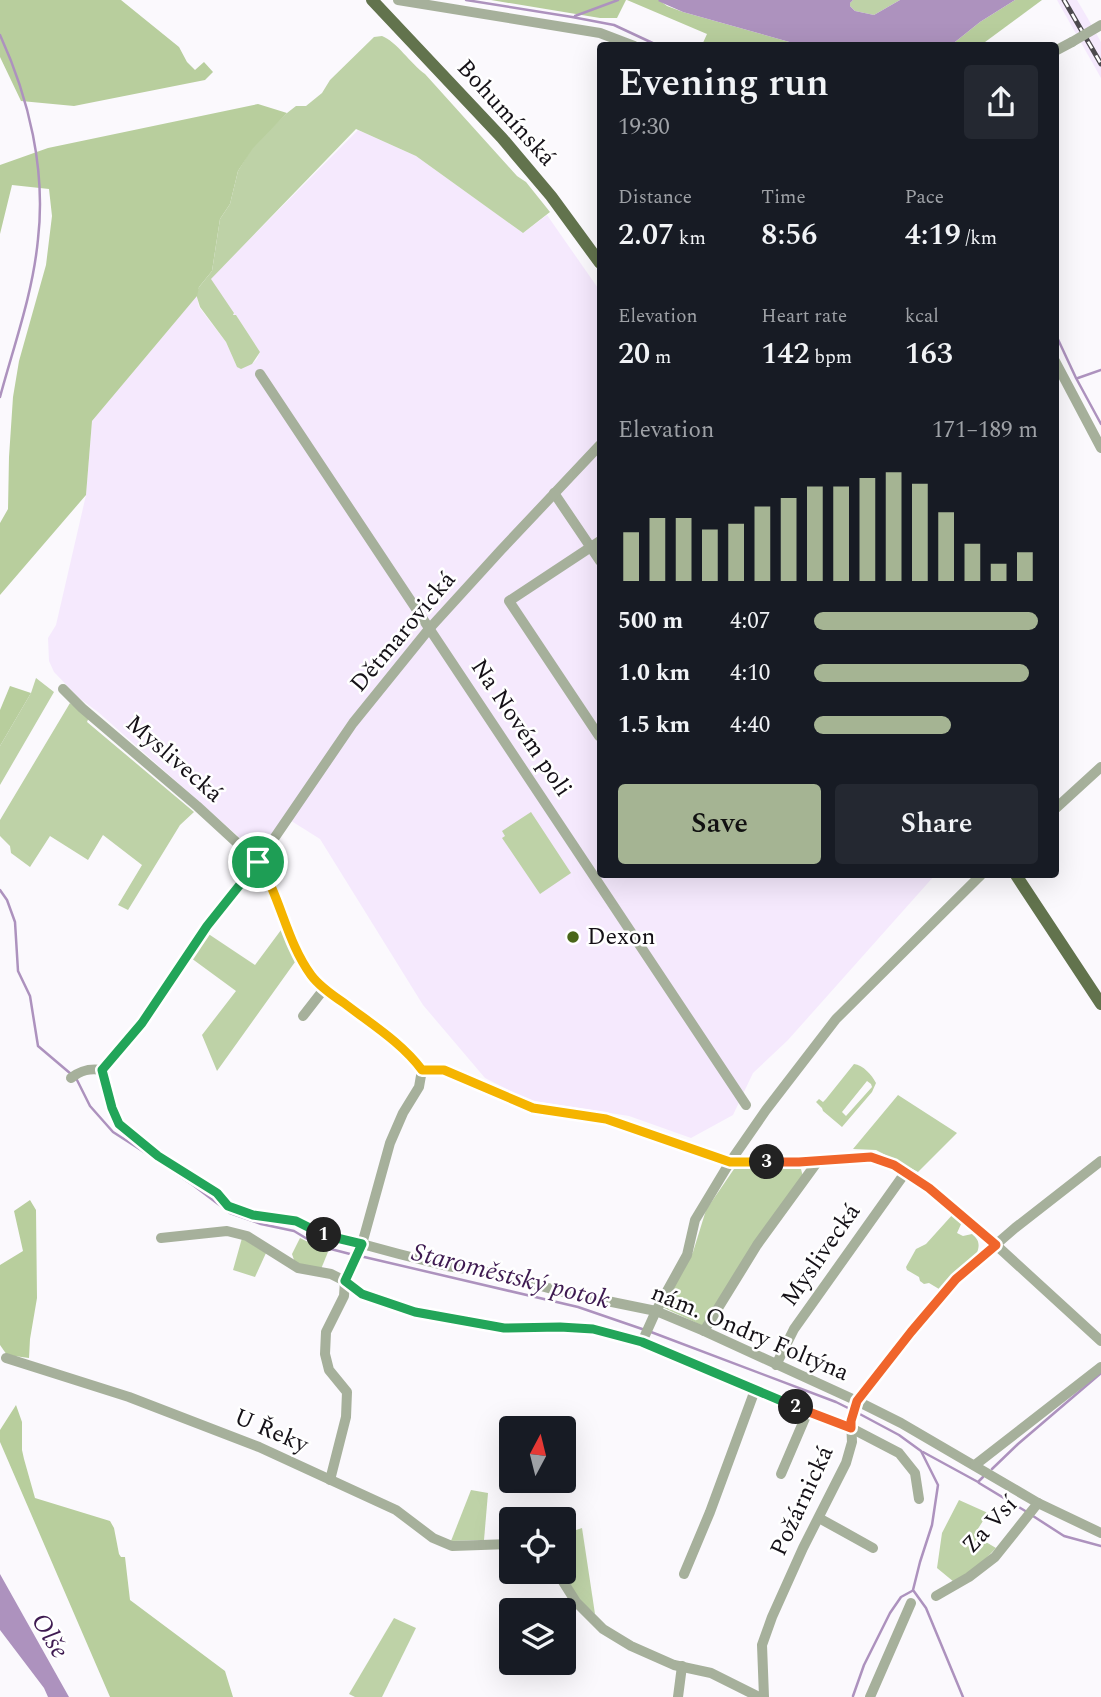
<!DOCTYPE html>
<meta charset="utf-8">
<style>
:root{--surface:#171b24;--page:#242831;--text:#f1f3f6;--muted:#9ea1a6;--accent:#a5b493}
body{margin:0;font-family:Spectral,serif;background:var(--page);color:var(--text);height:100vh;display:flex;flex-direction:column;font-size:26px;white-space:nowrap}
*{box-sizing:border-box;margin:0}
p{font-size:23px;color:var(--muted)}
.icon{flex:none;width:38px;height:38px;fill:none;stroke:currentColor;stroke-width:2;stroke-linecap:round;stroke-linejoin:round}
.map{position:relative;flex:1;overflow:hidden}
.side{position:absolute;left:597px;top:42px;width:462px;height:836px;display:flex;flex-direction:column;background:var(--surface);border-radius:7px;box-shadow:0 7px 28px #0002}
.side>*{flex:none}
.needle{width:46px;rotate:7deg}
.controls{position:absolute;left:499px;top:1416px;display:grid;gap:14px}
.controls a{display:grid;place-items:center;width:77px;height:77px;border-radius:7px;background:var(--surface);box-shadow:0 7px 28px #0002;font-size:35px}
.pin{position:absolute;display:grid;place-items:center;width:60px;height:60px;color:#fff;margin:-30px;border:4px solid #fff;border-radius:50%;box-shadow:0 2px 7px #0007}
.km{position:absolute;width:35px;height:35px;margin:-18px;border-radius:50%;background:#222;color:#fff;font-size:19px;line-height:35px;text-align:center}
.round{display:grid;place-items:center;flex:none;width:74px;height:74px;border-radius:7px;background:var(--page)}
.summary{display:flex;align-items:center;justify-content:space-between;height:119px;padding:0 21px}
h1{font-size:38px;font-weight:600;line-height:52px}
.metrics{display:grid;grid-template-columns:repeat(3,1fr);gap:10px;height:119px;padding:7px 21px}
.metrics div{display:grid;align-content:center}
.metrics b{font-size:30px;font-weight:600}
.metrics small{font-size:19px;font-weight:400}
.metrics p{font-size:19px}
.chart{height:196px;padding:14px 21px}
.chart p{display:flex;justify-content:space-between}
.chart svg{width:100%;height:126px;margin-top:7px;stroke:var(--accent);stroke-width:6}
.cta{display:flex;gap:14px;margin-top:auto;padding:14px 21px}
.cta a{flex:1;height:80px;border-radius:7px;background:var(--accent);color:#111;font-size:28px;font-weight:600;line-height:80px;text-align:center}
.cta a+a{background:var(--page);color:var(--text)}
ul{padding:0 21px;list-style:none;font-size:23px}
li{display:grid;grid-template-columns:112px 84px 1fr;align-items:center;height:52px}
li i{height:18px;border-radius:9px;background:var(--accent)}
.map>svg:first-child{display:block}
.built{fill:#f5e9fd}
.green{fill:#bed2a7;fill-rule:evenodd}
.forest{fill:#b8ce9d}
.water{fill:#ad92be}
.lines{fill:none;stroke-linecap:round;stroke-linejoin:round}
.stream{stroke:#ad92be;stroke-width:2.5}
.minor{stroke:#a6b09b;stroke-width:10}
.major{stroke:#62734d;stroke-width:12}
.rail-casing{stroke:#4c494e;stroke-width:5}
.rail{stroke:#fff;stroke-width:2.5;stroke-dasharray:8;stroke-linecap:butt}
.minor-bridge{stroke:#a6b09b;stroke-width:10}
.split-1-casing{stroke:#fff;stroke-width:14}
.split-2-casing{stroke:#fff;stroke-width:14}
.split-3-casing{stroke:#fff;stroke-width:14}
.split-4-casing{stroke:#fff;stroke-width:14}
.split-1{stroke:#22a559;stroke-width:9}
.split-2{stroke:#22a559;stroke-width:9}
.split-3{stroke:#f0652b;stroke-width:9}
.split-4{stroke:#f5b400;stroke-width:9}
.poi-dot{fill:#496619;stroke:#fff;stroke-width:2.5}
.labels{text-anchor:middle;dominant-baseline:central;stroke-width:5;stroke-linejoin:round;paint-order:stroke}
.street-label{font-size:24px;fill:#151117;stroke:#fff}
.poi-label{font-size:24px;fill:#151117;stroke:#fff;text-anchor:start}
.water-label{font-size:26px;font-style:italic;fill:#3e1a51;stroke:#fff}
</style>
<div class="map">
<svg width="1101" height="1697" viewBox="0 0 1101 1697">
<rect width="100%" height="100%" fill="#fbf9fd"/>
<!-- built -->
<g class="built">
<path d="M1057 0H1077L1087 17 1101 42V78Z"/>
<path d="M358 130 416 156 523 233 547 215 600 291V875H935L788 1040 753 1073 733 1115 691 1138 629 1116 528 1100 485 1078 423 1005 320 839 285 817 256 852 98 712 79 698 54 672 49 661 48 638 56 625 86 495 92 421 197 296 199 307 226 342 237 367 252 364 257 359 260 352 236 315 233 316 234 313 210 279Z"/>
</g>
<!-- green -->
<g class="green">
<path d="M853 0H900L874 15 855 11 850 6V3Z"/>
<path d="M382 36C396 41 411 64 425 74L517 176 526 182 550 212 523 233 416 156 356 129 211 279 234 313 233 315H236L260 352 252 364 241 369 237 367 226 342 200 307 196 294 199 287 212 271 220 219 230 204 238 171 252 148 264 135 287 113 296 106H306L322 93 330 80 374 37Z"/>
<path d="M36 678 54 692 0 785V746L31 693Z"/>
<path d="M70 703 89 717 87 722 194 812 180 825 128 910 118 905 142 865 103 835 88 860 50 836 30 867 11 853 10 846 0 836V820Z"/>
<path d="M531 812 571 873 540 894 502 838 505 836 502 831Z"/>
<path d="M281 930 295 962 217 1071 202 1035 236 991 191 958 207 933 255 965Z"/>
<path d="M854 1064C863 1065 872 1075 876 1083L872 1092 842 1127 823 1111 822 1108 816 1102 819 1099 823 1102 826 1099ZM867 1081 871 1084 872 1087 846 1116 842 1112Z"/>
<path d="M898 1095 957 1133 918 1172 876 1150 853 1149Z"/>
<path d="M734 1169H801L803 1177 703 1326 662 1307 693 1252 706 1210Z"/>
<path d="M954 1213 962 1222 957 1233 963 1236 972 1234C979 1240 980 1244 977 1253L939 1289 929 1283 924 1284 920 1281 919 1277 907 1270 906 1267 916 1249 926 1244Z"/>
<path d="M242 1238 266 1253 255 1277 233 1270Z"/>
<path d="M300 1238 328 1252 321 1269 295 1263 292 1254Z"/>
<path d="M471 1490 488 1493 484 1540 451 1541Z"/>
<path d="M959 1500 988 1513 974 1535 996 1548 971 1574 954 1582 937 1568 942 1533Z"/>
<path d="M582 1528 595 1614 575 1596 560 1572H564V1534Z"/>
<path d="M394 1618 416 1628 382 1697H355L349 1694Z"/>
</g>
<!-- forest -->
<g class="forest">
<path d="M0 0H121L179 47 187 62 195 70 204 62 213 72 205 80 74 106 21 101 0 57Z"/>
<path d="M491 0H626L617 18H600Z"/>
<path d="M627 0H659L667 6 683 12 800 45H702L707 34Z"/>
<path d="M1015 0H1042L981 45 950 46 980 22Z"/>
<path d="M258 104 287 113 253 148 238 171 230 204 220 219 212 271 199 287 197 296 92 421 86 495 0 595V523L8 509 9 457 13 397 19 361 46 265 52 216 49 189 12 185 0 234V165L48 148Z"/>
<path d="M10 686 31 693 0 746V710Z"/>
<path d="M30 1200 36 1210 37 1298 30 1339 29 1358 7 1355 0 1345V1265L23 1251 14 1211Z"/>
<path d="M16 1405 22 1422V1450L24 1459 35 1498 110 1521 114 1528 119 1554 121 1557H125L130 1600 225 1671 233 1697H110L0 1442V1430Z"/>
</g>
<!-- water -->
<g class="water">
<path d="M659 0H853L850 3V6L855 11 874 15 900 0H1015L980 22 950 46 800 45 683 12 658 1Z"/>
<path d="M0 1574 69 1697H48L44 1688 0 1630Z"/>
</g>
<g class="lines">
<!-- stream -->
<g class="stream">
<path d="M466 0 572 17 614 25 659 46"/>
<path d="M575 16 618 0"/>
<path d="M0 35C29 98 46 170 38 239 33 293 14 345 0 397"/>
<path d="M1055 333 1076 378 1101 424"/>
<path d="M1078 378 1101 370"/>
<path d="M0 890 7 900 15 922 18 971 30 996 38 1046 71 1074"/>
<path d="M76 1078 90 1106 113 1132 155 1159"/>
<path d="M163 1165 193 1185 230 1213 261 1224 294 1231 319 1246 354 1255"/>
<path d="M360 1256 578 1307 645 1330"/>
<path d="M651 1332 836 1402 850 1409"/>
<path d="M856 1412 899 1435 921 1451 938 1485 932 1525 920 1562 913 1590 926 1608 963 1697"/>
<path d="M923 1452 978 1482 983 1477"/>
<path d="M992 1469 1018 1444 1101 1373"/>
<path d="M979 1483 1027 1512"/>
<path d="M1033 1516 1064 1536 1101 1546"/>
<path d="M853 1696 864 1665 890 1613 901 1597 912 1591"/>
</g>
<!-- minor -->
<g class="minor">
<path d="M398 0 600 33 634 46"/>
<path d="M1055 51 1072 42"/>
<path d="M1055 361 1101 448"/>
<path d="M260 374 746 1105"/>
<path d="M554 493 600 561"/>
<path d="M63 689 82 708 197 806 258 862 268 878 296 952 312 977 324 989 401 1046 422 1070 419 1087 403 1113 390 1143 362 1244 345 1281 344 1296 326 1332 325 1354 329 1370 347 1392 346 1417 330 1480"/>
<path d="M599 736 509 601 600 541"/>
<path d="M1055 809 1101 767"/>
<path d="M303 1016 324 989"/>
<path d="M102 1070 112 1108 119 1124 158 1156 217 1193 228 1206 253 1215 296 1221 329 1237 362 1244 399 1254 447 1266 493 1273 563 1292 656 1311 704 1331 857 1401 901 1423 1038 1503 1101 1533"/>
<path d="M102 1070 142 1023 207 926 258 862 353 723 429 629 501 550 600 445"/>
<path d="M422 1070H444L533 1108 606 1119 730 1162H799L871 1157 894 1165 928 1188 996 1245 1101 1341"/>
<path d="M71 1078C81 1070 90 1068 102 1070"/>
<path d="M161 1238 227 1231 247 1236 298 1268 331 1274 345 1281 362 1294 415 1313 504 1328 560 1327 593 1329 642 1342 755 1390 851 1428 899 1453 915 1473 919 1499"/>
<path d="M704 1331 757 1245 818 1161"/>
<path d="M642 1342 656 1311 687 1255 695 1220 730 1162 766 1110 836 1019 981 875"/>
<path d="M6 1358 129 1397 259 1447 396 1510 433 1538 452 1546 511 1544"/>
<path d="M776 1365 794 1329 905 1173"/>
<path d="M975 1465 1101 1367"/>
<path d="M781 1474 808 1411"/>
<path d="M819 1518 873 1548"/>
<path d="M557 1572 576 1602 603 1629 631 1646 674 1665 711 1673 759 1697"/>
<path d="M684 1574 710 1512 755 1390"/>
<path d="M936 1596 969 1577 995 1557 1038 1503"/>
<path d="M678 1697 682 1666"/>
<path d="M764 1697 762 1645 772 1617 803 1548 846 1463 852 1442 851 1421 857 1401 956 1279 1015 1228 1101 1161"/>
<path d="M870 1697 911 1603"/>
</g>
<!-- major -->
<g class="major">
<path d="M372 0 502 138 551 196 600 263"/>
<path d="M1016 875 1101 1004"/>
</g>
<!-- rail casing -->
<g class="rail-casing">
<path id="rail" d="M1064 0 1101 64"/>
</g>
<!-- rail -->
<use href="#rail" class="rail"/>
<!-- minor-bridge -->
<path class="minor-bridge" d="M1072 42 1101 25"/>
</g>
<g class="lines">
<!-- split-1 casing -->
<g class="split-1-casing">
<path id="split-1" d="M258 862 207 926 142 1023 102 1070 112 1108 119 1124 158 1156 217 1193 228 1206 253 1215 296 1221 324 1235"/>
</g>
<!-- split-2 casing -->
<g class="split-2-casing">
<path id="split-2" d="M324 1235 362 1244 345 1281 362 1294 415 1312 504 1328 560 1327 593 1329 642 1342 796 1407"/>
</g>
<!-- split-3 casing -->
<g class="split-3-casing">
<path id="split-3" d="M767 1162H799L871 1157 894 1165 929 1188 996 1245 956 1279 911 1332 857 1401 851 1421V1428L796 1407"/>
</g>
<!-- split-4 casing -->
<g class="split-4-casing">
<path id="split-4" d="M258 862C281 897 286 941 311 975 319 986 332 995 344 1003 371 1024 401 1042 422 1070H444L533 1108 606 1119 730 1162H767"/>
</g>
<!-- split-1 -->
<use href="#split-1" class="split-1"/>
<!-- split-2 -->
<use href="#split-2" class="split-2"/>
<!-- split-3 -->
<use href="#split-3" class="split-3"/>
<!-- split-4 -->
<use href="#split-4" class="split-4"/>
</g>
<!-- markers -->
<circle class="poi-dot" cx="573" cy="937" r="7"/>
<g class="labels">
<!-- street labels -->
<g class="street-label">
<text transform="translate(506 113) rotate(48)">Bohumínská</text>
<text transform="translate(403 632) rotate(-50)">Dětmarovická</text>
<text transform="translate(521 728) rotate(56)">Na Novém poli</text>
<text transform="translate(174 759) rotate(41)">Myslivecká</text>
<text transform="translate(821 1255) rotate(-55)">Myslivecká</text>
<text transform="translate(750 1333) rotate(23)">nám. Ondry Foltýna</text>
<text transform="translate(271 1431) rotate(23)">U Řeky</text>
<text transform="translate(802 1501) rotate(-65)">Požárnická</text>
<text transform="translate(990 1525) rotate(-47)">Za Vsí</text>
</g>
<!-- poi labels -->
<g class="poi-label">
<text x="587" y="937">Dexon</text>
</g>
<!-- water labels -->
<g class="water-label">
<text transform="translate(511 1276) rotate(14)">Staroměstský potok</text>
<text transform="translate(50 1636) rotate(59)">Olše</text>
</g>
</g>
</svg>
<div class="controls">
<a><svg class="needle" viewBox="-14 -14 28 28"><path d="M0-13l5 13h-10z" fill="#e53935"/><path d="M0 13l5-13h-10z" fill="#9ea1a6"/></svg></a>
<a><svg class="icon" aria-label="locate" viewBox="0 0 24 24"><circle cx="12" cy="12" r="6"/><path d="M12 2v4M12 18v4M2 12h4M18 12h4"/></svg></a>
<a><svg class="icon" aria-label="layers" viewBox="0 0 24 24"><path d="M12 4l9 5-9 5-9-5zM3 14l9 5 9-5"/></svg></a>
</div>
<div class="pin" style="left:258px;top:862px;background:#1e9e55"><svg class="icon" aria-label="arrive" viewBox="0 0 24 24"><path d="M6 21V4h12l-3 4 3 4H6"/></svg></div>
<b class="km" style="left:324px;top:1235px">1</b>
<b class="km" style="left:796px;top:1407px">2</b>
<b class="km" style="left:767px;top:1162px">3</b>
<section class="side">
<div class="summary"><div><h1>Evening run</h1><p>19:30</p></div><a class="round"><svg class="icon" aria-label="share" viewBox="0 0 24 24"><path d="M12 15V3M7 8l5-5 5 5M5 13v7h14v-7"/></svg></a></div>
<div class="metrics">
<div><p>Distance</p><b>2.07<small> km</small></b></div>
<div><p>Time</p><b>8:56</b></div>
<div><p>Pace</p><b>4:19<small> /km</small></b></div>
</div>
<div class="metrics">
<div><p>Elevation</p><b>20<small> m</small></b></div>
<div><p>Heart rate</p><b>142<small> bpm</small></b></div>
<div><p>kcal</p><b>163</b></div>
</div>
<div class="chart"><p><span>Elevation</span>171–189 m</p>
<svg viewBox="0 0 160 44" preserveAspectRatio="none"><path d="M5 44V27M15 44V22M25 44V22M35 44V26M45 44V24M55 44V18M65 44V15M75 44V11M85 44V11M95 44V8M105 44V6M115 44V10M125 44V20M135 44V31M145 44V38M155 44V34"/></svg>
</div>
<ul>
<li><b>500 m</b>4:07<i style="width:100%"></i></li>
<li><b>1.0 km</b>4:10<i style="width:96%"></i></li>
<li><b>1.5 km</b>4:40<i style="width:61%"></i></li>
</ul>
<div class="cta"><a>Save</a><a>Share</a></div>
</section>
</div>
